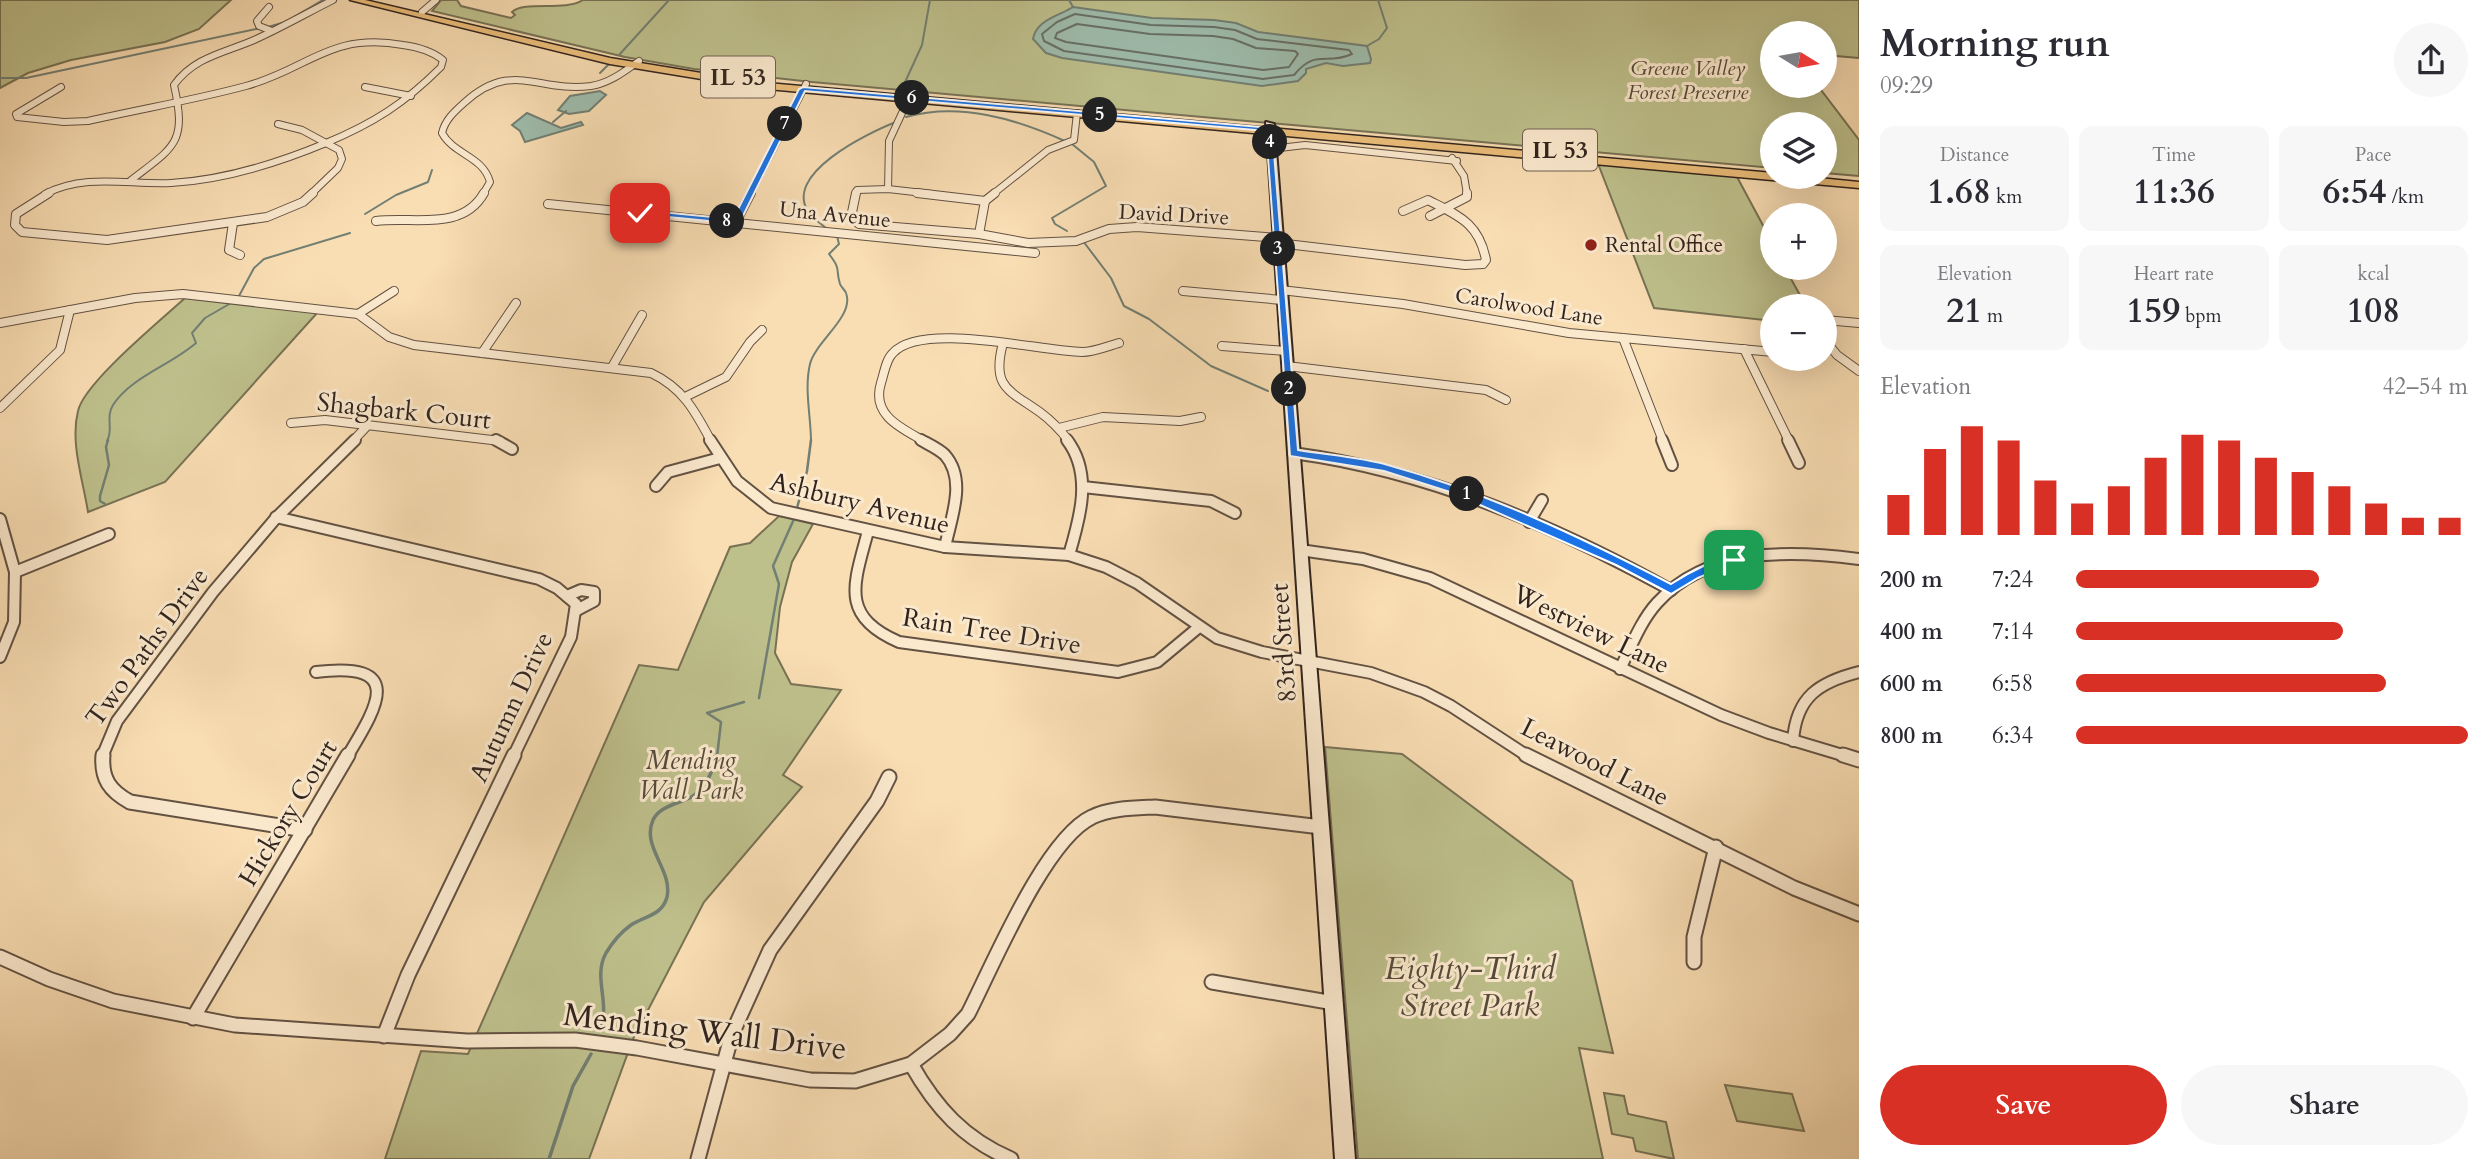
<!DOCTYPE html>
<meta charset="utf-8">
<style>
:root{--surface:#fff;--page:#f7f7f7;--text:#2b2b33;--muted:#7c7c81;--accent:#d93025}
body{margin:0;font-family:Cardo,serif;background:var(--page);color:var(--text);height:100vh;display:flex;flex-direction:column;font-size:26px;white-space:nowrap}
*{box-sizing:border-box;margin:0}
p{font-size:23px;color:var(--muted)}
.icon{flex:none;width:38px;height:38px;fill:none;stroke:currentColor;stroke-width:2;stroke-linecap:round;stroke-linejoin:round}
.map{position:relative;flex:1;overflow:hidden}
.details{display:flex;flex-direction:column;background:var(--surface);width:630px}
.details>*{flex:none}
.needle{width:46px;rotate:101deg}
.fabs{position:absolute;left:1760px;top:21px;display:grid;gap:14px}
.fabs a{display:grid;place-items:center;width:77px;height:77px;border-radius:50%;background:var(--surface);box-shadow:0 7px 28px #0002;font-size:35px}
.pin{position:absolute;display:grid;place-items:center;width:60px;height:60px;color:#fff;margin:-30px;border-radius:14px;box-shadow:0 4px 10px #0006}
.km{position:absolute;width:35px;height:35px;margin:-18px;border-radius:50%;background:#222;color:#fff;font-size:19px;line-height:35px;text-align:center}
.round{display:grid;place-items:center;flex:none;width:74px;height:74px;border-radius:37px;background:var(--page)}
.head{display:flex;align-items:center;justify-content:space-between;height:119px;padding:0 21px}
h1{font-size:38px;font-weight:700;line-height:52px}
.figures{display:grid;grid-template-columns:repeat(3,1fr);gap:10px;height:119px;padding:7px 21px}
.figures div{display:grid;align-content:center;border-radius:14px;background:var(--page);text-align:center}
.figures b{font-size:35px;font-weight:700}
.figures small{font-size:19px;font-weight:400}
.figures p{font-size:19px}
.chart{height:196px;padding:14px 21px}
.chart p{display:flex;justify-content:space-between}
.chart svg{width:100%;height:126px;margin-top:7px;stroke:var(--accent);stroke-width:6}
.primary-button{display:flex;gap:14px;margin-top:auto;padding:14px 21px}
.primary-button a{flex:1;height:80px;border-radius:42px;background:var(--accent);color:#fff;font-size:28px;font-weight:700;line-height:80px;text-align:center}
.primary-button a+a{background:var(--page);color:var(--text)}
ul{padding:0 21px;list-style:none;font-size:23px}
li{display:grid;grid-template-columns:112px 84px 1fr;align-items:center;height:52px}
li i{height:18px;border-radius:9px;background:var(--accent)}
main{display:flex;flex:1;min-height:0}
.map>svg:first-child{display:block}
.green{fill:#bec08c;stroke:#787255;stroke-width:2}
.water{fill:#9ebcac;stroke:#727f73;stroke-width:2}
.lines{fill:none;stroke-linecap:round;stroke-linejoin:round}
.shore{stroke:#687065;stroke-width:2}
.stream-far2{stroke:#727f73;stroke-width:2}
.stream-far1{stroke:#727f73;stroke-width:2.5}
.stream{stroke:#727f73;stroke-width:3.5}
.minor-far3-casing{stroke:#635243;stroke-width:8}
.minor-far2-casing{stroke:#635243;stroke-width:10}
.minor-far1-casing{stroke:#635243;stroke-width:14}
.minor-casing{stroke:#635243;stroke-width:17}
.secondary-casing{stroke:#31241e;stroke-width:4}
.primary-casing{stroke:#31241e;stroke-width:3}
.minor-far3{stroke:#fbe9ce;stroke-width:6}
.minor-far2{stroke:#fbe9ce;stroke-width:8}
.minor-far1{stroke:#fbe9ce;stroke-width:10}
.minor{stroke:#fbe9ce;stroke-width:13}
.secondary{fill:#fbe9ce;fill-rule:evenodd}
.primary{fill:#ecbe7a;fill-rule:evenodd}
.route{fill:#1a73e8;stroke:#fff;stroke-width:2}
.poi-dot{fill:#8f2418;stroke:#fbe9ce;stroke-width:2.5}
.labels{text-anchor:middle;dominant-baseline:central;stroke-width:6;stroke-linejoin:round;paint-order:stroke}
.far-park-label{font-size:21px;font-style:italic;fill:#544b3a;stroke:#fbe9ce}
.far-street-label{font-size:21px;fill:#31241e;stroke:#fbe9ce}
.far-poi-label{font-size:21px;fill:#31241e;stroke:#fbe9ce;text-anchor:start}
.shield{fill:#fbe9ce;stroke:#6e5f53;stroke-width:2}
.shield-label{font-size:24px;font-weight:bold;fill:#31241e}
.street-label{font-size:26px;fill:#31241e;stroke:#fbe9ce}
.park-label{font-size:26px;font-style:italic;fill:#544b3a;stroke:#fbe9ce}
.near-park-label{font-size:32px;font-style:italic;fill:#544b3a;stroke:#fbe9ce}
.near-street-label{font-size:32px;fill:#31241e;stroke:#fbe9ce}
</style>
<main>
<div class="map">
<svg width="1859" height="1159" viewBox="0 0 1859 1159">
<rect width="100%" height="100%" fill="#f9ddb3"/>
<filter id="stains"><feTurbulence type="fractalNoise" baseFrequency=".00286" numOctaves="4"/><feColorMatrix values="0 0 0 0 .2 0 0 0 0 .09 0 0 0 0 .02 0 0 0 .5 -.17"/></filter>
<radialGradient id="worn" r=".72"><stop offset=".6" stop-color="#630" stop-opacity="0"/><stop offset="1" stop-color="#630" stop-opacity=".3"/></radialGradient>
<!-- green -->
<g class="green">
<path d="M0 0H231L199 29 165 42 71 60 28 73 0 88Z"/>
<path d="M441 0H457L461 6 511 18 515 15 512 12C525 0 564 12 583 0H1859V58L1825 55V33H1773V86H1818L1859 140V176L1825 173V124H1773V168L812 82 694 69 625 57 432 11Z"/>
<path d="M1597 161 1736 175 1773 244V268H1785L1806 306H1773V321L1654 308Z"/>
<path d="M185 298 318 312 165 482 88 512C83 480 70 443 78 411 84 383 161 320 185 298Z"/>
<path d="M779 516 813 524 792 562 780 607 775 653 791 684 841 690 783 775 802 787 704 902 633 1039 589 1159H385L421 1051 468 1054 639 665 678 670 730 547 750 543Z"/>
<path d="M1325 747 1402 754 1572 881 1613 1053 1579 1048 1603 1159H1358Z"/>
<path d="M1725 1085 1792 1094 1804 1131 1737 1121Z"/>
<path d="M1604 1093 1624 1096 1628 1114 1666 1122 1674 1159 1636 1151 1633 1138 1612 1134Z"/>
</g>
<!-- water -->
<g class="water">
<path d="M1073 7 1152 18 1214 20 1236 23 1258 32 1367 46 1371 59 1370 63 1343 66 1326 63 1306 69V73L1298 81 1262 86 1062 58 1046 53 1033 39C1036 20 1059 16 1073 7Z"/>
<path d="M600 91 606 95 589 111 569 114 558 110 570 96Z"/>
<path d="M527 113 561 128 581 122 583 125 525 142 520 131 512 125Z"/>
</g>
<g class="lines">
<!-- shore -->
<g class="shore">
<path d="M1075 14 1151 25 1214 27 1235 30 1257 39 1349 50 1352 54C1326 66 1316 48 1294 75L1263 79 1064 51 1044 41 1042 34 1057 22Z"/>
<path d="M1077 24 1150 34 1213 36 1233 39 1256 48 1295 51 1298 54 1289 67 1263 70 1066 42 1055 38 1057 33Z"/>
</g>
<!-- stream-far2 -->
<g class="stream-far2">
<path d="M1069 0 1073 7"/>
<path d="M294 17 323 0"/>
<path d="M268 27 282 23"/>
<path d="M1367 46 1379 39 1387 28 1378 0"/>
<path d="M619 55 669 0"/>
<path d="M600 73 609 64"/>
<path d="M0 78H26L261 28"/>
<path d="M901 91 922 45 930 0"/>
<path d="M911 103 916 111"/>
<path d="M906 117C960 102 1017 119 1067 142"/>
<path d="M553 122 566 111"/>
<path d="M365 214 396 195 428 182 432 170"/>
<path d="M826 228C821 224 814 219 810 214 779 175 870 132 896 122"/>
<path d="M1067 231 1055 224 1052 218 1106 186 1094 162 1072 144"/>
<path d="M1083 241 1111 278 1124 306 1149 319 1211 366 1268 391"/>
<path d="M239 296 254 268 264 259 350 233"/>
<path d="M107 441C114 429 105 418 113 405 131 377 171 365 196 343L192 333 205 318 231 303"/>
<path d="M811 441C811 417 804 389 810 364 815 342 855 316 846 293 845 290 841 287 840 284 835 268 842 271 829 254L839 244 837 236"/>
</g>
<!-- stream-far1 -->
<g class="stream-far1">
<path d="M105 504 100 501V496L109 465 106 447 108 440"/>
<path d="M797 508 807 471 811 440"/>
<path d="M759 698 779 584 773 566 794 519"/>
<path d="M717 757 721 722 707 713 744 702"/>
</g>
<!-- stream -->
<g class="stream">
<path d="M599 1031C612 1005 592 978 606 953 612 943 621 932 631 925 644 916 662 916 667 897 673 870 641 847 653 820 660 805 680 804 693 796 707 787 713 770 717 755"/>
<path d="M549 1159 573 1086 591 1054"/>
</g>
<!-- minor-far3 casing -->
<g class="minor-far3-casing">
<g id="minor-far3">
<path d="M269 7 257 21 259 26 272 31"/>
<path d="M422 12 436 0"/>
<path d="M61 87 16 114 17 117 64 122 88 121C140 109 194 100 246 86 309 69 329 32 403 45 418 47 432 51 443 60L441 67C405 103 374 123 326 143"/>
<path d="M365 87 411 96"/>
<path d="M278 124 302 130 326 143"/>
<path d="M1271 149 1305 145 1457 161"/>
<path d="M1452 158 1464 176 1467 194"/>
<path d="M130 181C175 146 187 144 174 85 194 57 224 53 254 40 281 28 307 13 333 0"/>
<path d="M888 189 889 141 909 98"/>
<path d="M45 194C86 173 128 185 171 183 224 180 278 163 326 143"/>
<path d="M311 194 338 168 342 159 339 150 326 143"/>
<path d="M483 194 490 182C483 156 454 155 442 133 445 120 454 112 464 103 512 59 538 93 591 86 610 83 625 71 639 61"/>
<path d="M750 194 806 84"/>
<path d="M856 194 857 190 888 189 932 194"/>
<path d="M993 194 1048 150 1074 140 1077 113"/>
</g>
</g>
<!-- minor-far2 casing -->
<g class="minor-far2-casing">
<g id="minor-far2">
<path d="M49 193 16 214 15 225 22 232 107 240 267 217 303 202 313 193"/>
<path d="M856 193 851 217 859 224 979 234 1028 243 1076 241 1109 229 1137 227 1277 238"/>
<path d="M917 193 985 201"/>
<path d="M985 201 995 193"/>
<path d="M548 204 1035 253"/>
<path d="M1430 216 1467 197V193"/>
<path d="M376 221C413 216 462 232 484 193"/>
<path d="M736 222 751 193"/>
<path d="M233 223 229 250 240 255"/>
<path d="M979 234 985 201"/>
<path d="M1278 243 1465 265 1483 264 1486 260C1479 223 1459 216 1428 200L1403 211"/>
<path d="M1281 290 1403 304 1569 333 1773 352"/>
<path d="M1183 291 1282 300"/>
<path d="M358 314 394 291"/>
<path d="M1825 320 1859 323"/>
<path d="M0 323 135 298 183 294 358 314 389 337 414 345 651 373C683 388 695 411 711 441"/>
<path d="M1623 338 1663 441"/>
<path d="M1825 340 1837 355 1859 371"/>
<path d="M1003 343C991 388 1009 390 1041 413 1052 421 1061 431 1069 441"/>
<path d="M1222 346 1286 351"/>
<path d="M1744 349 1789 441"/>
<path d="M482 353 516 303"/>
<path d="M1287 366 1486 390 1506 400"/>
<path d="M612 367 642 315"/>
<path d="M687 396 726 377 750 342 762 330"/>
<path d="M0 408 60 350 70 310"/>
<path d="M291 423 325 420 500 441"/>
<path d="M1059 428 1103 417 1180 421 1201 417"/>
<path d="M353 441 367 426"/>
<path d="M924 441C901 428 871 415 881 383 884 374 886 359 893 353 922 321 1039 351 1082 352 1094 352 1108 346 1119 343"/>
</g>
</g>
<!-- minor-far1 casing -->
<g class="minor-far1-casing">
<g id="minor-far1">
<path d="M496 440 512 449"/>
<path d="M710 440 737 481 771 508 945 547 1069 555 1106 567 1137 583 1217 638 1262 652 1371 673 1424 692 1451 706 1529 757"/>
<path d="M921 440C928 444 939 449 945 455 967 480 951 518 945 547"/>
<path d="M1067 440C1093 474 1080 518 1069 555"/>
<path d="M1662 440 1672 465"/>
<path d="M1788 440 1799 463"/>
<path d="M1293 453C1427 471 1554 525 1671 590"/>
<path d="M656 486 668 472 720 458"/>
<path d="M1083 487 1211 501 1235 513"/>
<path d="M276 517 539 579 557 588 576 604 571 637 513 757"/>
<path d="M0 519 15 572 14 622 0 657"/>
<path d="M1529 522 1542 500"/>
<path d="M868 531C854 584 839 616 899 642L1118 672 1157 662 1199 627"/>
<path d="M1300 550 1363 559 1430 578 1721 715 1769 733 1849 757"/>
<path d="M15 572 109 534"/>
<path d="M567 596 581 590 594 592V601L575 611"/>
<path d="M1620 669C1631 647 1640 622 1657 603 1708 547 1790 550 1859 559"/>
<path d="M316 672C407 661 377 707 347 757"/>
<path d="M1793 741C1796 697 1819 682 1859 672"/>
<path d="M102 757 117 721 213 592 276 518 355 440"/>
</g>
</g>
<!-- minor casing -->
<g class="minor-casing">
<g id="minor">
<path d="M103 755C101 779 110 791 130 802L305 830"/>
<path d="M1526 755 1794 888 1859 914"/>
<path d="M1843 755 1859 760"/>
<path d="M0 957 49 979 113 1001 235 1025 467 1041 575 1040 637 1048 810 1080 855 1081 911 1064 950 1034 968 1014C993 965 1045 839 1092 817 1110 808 1135 808 1155 807L1321 827"/>
<path d="M1694 962V937L1716 847"/>
<path d="M1212 982 1334 1003"/>
<path d="M193 1018 348 755"/>
<path d="M384 1036 408 975 514 755"/>
<path d="M911 1064C936 1108 964 1139 1011 1159"/>
<path d="M698 1159 732 1034 770 950 877 801 889 777"/>
</g>
</g>
<!-- secondary casing -->
<g class="secondary-casing">
<path id="secondary" d="M1266 122 1274 124 1355 1159H1335Z"/>
</g>
<!-- primary casing -->
<g class="primary-casing">
<path id="primary" d="M350 0H365L610 58 756 82 1773 173V177H1809L1859 182V188L756 88 610 64Z"/>
</g>
<!-- minor-far3 -->
<use href="#minor-far3" class="minor-far3"/>
<!-- minor-far2 -->
<use href="#minor-far2" class="minor-far2"/>
<!-- minor-far1 -->
<use href="#minor-far1" class="minor-far1"/>
<!-- minor -->
<use href="#minor" class="minor"/>
<!-- secondary -->
<use href="#secondary" class="secondary"/>
<!-- primary -->
<use href="#primary" class="primary"/>
</g>
<!-- route -->
<path class="route" d="M803 87 1272 128 1298 450C1328 455 1360 457 1388 465 1486 492 1581 537 1671 584 1686 574 1720 555 1738 557L1740 560 1698 578 1671 594 1616 565 1453 493 1384 471 1290 456 1266 131 805 91 739 224 638 214 640 210 733 219 799 89Z"/>
<!-- markers -->
<circle class="poi-dot" cx="1591" cy="245" r="7"/>
<g class="labels">
<!-- far-park labels -->
<g class="far-park-label">
<text x="1688" y="68">Greene Valley<tspan x="1688" dy="24">Forest Preserve</tspan></text>
</g>
<!-- far-street labels -->
<g class="far-street-label">
<text transform="translate(835 215) rotate(6)">Una Avenue</text>
<text transform="translate(1174 215) rotate(3)">David Drive</text>
<text transform="translate(1529 307) rotate(9)">Carolwood Lane</text>
</g>
<!-- far-poi labels -->
<g class="far-poi-label">
<text x="1605" y="245">Rental Office</text>
</g>
<!-- shield labels -->
<g class="shield">
<rect x="701" y="56.5" width="74" height="41" rx="5"/>
<rect x="1523" y="129.5" width="74" height="41" rx="5"/>
</g>
<g class="shield-label">
<text x="738" y="77">IL 53</text>
<text x="1560" y="150">IL 53</text>
</g>
<!-- street labels -->
<g class="street-label">
<text transform="translate(404 411) rotate(6)">Shagbark Court</text>
<text transform="translate(860 503) rotate(14)">Ashbury Avenue</text>
<text transform="translate(1591 629) rotate(26)">Westview Lane</text>
<text transform="translate(992 631) rotate(9)">Rain Tree Drive</text>
<text transform="translate(1283 643) rotate(-94)">83rd Street</text>
<text transform="translate(147 647) rotate(-54)">Two Paths Drive</text>
<text transform="translate(511 707) rotate(-65)">Autumn Drive</text>
<text transform="translate(1595 762) rotate(27)">Leawood Lane</text>
<text transform="translate(288 813) rotate(-59)">Hickory Court</text>
</g>
<!-- park labels -->
<g class="park-label">
<text x="691" y="760">Mending<tspan x="691" dy="30">Wall Park</tspan></text>
</g>
<!-- near-park labels -->
<g class="near-park-label">
<text x="1470" y="969">Eighty-Third<tspan x="1470" dy="37">Street Park</tspan></text>
</g>
<!-- near-street labels -->
<g class="near-street-label">
<text transform="translate(705 1032) rotate(7)">Mending Wall Drive</text>
</g>
</g>
<rect width="100%" height="100%" filter="url(#stains)"/>
<rect width="100%" height="100%" fill="url(#worn)"/>
</svg>
<div class="fabs">
<a><svg class="needle" viewBox="-14 -14 28 28"><path d="M0-13l5 13h-10z" fill="#e53935"/><path d="M0 13l5-13h-10z" fill="#7c7c81"/></svg></a>
<a><svg class="icon" aria-label="layers" viewBox="0 0 24 24"><path d="M12 4l9 5-9 5-9-5zM3 14l9 5 9-5"/></svg></a>
<a>+</a>
<a>−</a>
</div>
<div class="pin" style="left:1734px;top:560px;background:#1e9e55"><svg class="icon" aria-label="arrive" viewBox="0 0 24 24"><path d="M6 21V4h12l-3 4 3 4H6"/></svg></div>
<div class="pin" style="left:640px;top:213px;background:#d93025"><svg class="icon" aria-label="check" viewBox="0 0 24 24"><path d="M5 12l5 5 9-10"/></svg></div>
<b class="km" style="left:1467px;top:494px">1</b>
<b class="km" style="left:1289px;top:389px">2</b>
<b class="km" style="left:1278px;top:249px">3</b>
<b class="km" style="left:1270px;top:142px">4</b>
<b class="km" style="left:1100px;top:115px">5</b>
<b class="km" style="left:912px;top:98px">6</b>
<b class="km" style="left:785px;top:124px">7</b>
<b class="km" style="left:727px;top:221px">8</b>
</div>
<section class="details">
<div class="head"><div><h1>Morning run</h1><p>09:29</p></div><a class="round"><svg class="icon" aria-label="share" viewBox="0 0 24 24"><path d="M12 15V3M7 8l5-5 5 5M5 13v7h14v-7"/></svg></a></div>
<div class="figures">
<div><p>Distance</p><b>1.68<small> km</small></b></div>
<div><p>Time</p><b>11:36</b></div>
<div><p>Pace</p><b>6:54<small> /km</small></b></div>
</div>
<div class="figures">
<div><p>Elevation</p><b>21<small> m</small></b></div>
<div><p>Heart rate</p><b>159<small> bpm</small></b></div>
<div><p>kcal</p><b>108</b></div>
</div>
<div class="chart"><p><span>Elevation</span>42–54 m</p>
<svg viewBox="0 0 160 44" preserveAspectRatio="none"><path d="M5 44V30M15 44V14M25 44V6M35 44V11M45 44V25M55 44V33M65 44V27M75 44V17M85 44V9M95 44V11M105 44V17M115 44V22M125 44V27M135 44V33M145 44V38M155 44V38"/></svg>
</div>
<ul>
<li><b>200 m</b>7:24<i style="width:62%"></i></li>
<li><b>400 m</b>7:14<i style="width:68%"></i></li>
<li><b>600 m</b>6:58<i style="width:79%"></i></li>
<li><b>800 m</b>6:34<i style="width:100%"></i></li>
</ul>
<div class="primary-button"><a>Save</a><a>Share</a></div>
</section>
</main>
